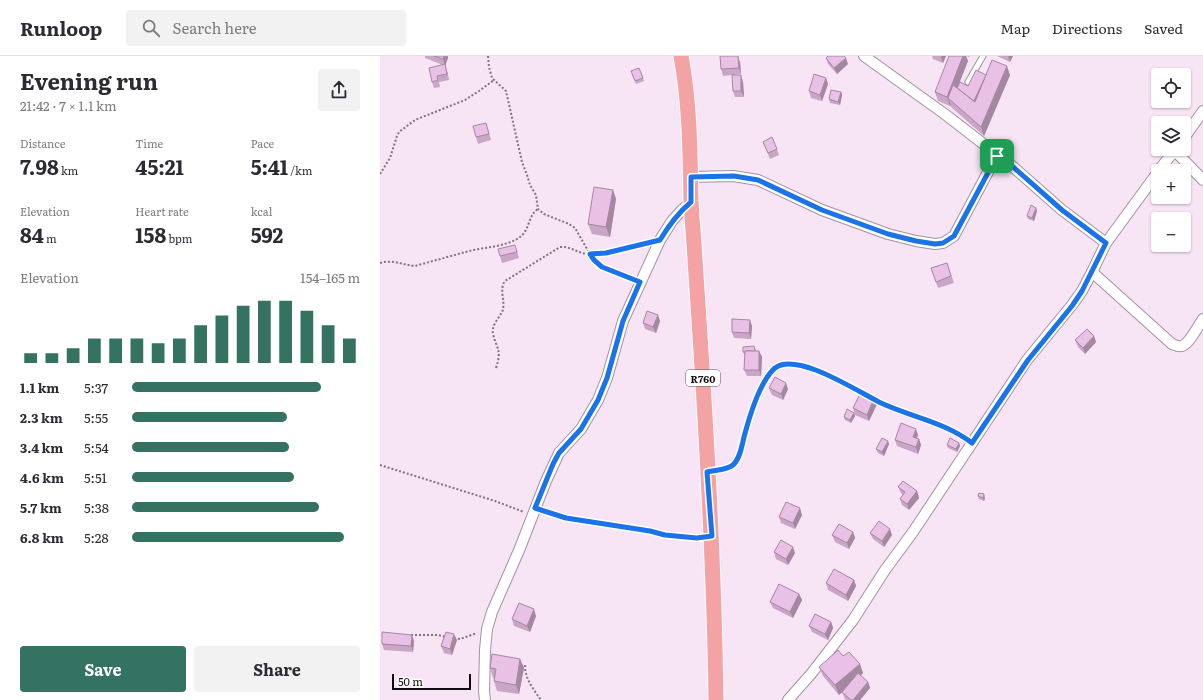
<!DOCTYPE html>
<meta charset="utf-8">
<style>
:root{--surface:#fff;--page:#f2f2f3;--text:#2b2b33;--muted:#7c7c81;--line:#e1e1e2;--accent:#347361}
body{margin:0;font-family:Literata,serif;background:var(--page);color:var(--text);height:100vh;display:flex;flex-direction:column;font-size:15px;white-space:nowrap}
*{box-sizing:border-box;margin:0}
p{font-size:13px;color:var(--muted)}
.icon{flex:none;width:22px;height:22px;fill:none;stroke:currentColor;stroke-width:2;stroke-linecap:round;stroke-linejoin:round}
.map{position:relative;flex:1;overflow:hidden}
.details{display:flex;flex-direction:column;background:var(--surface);width:380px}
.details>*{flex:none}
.buttons{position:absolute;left:771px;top:12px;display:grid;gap:8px}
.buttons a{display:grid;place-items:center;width:40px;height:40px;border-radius:4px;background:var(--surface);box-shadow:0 1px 3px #0004;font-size:20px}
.scale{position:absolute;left:12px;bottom:10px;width:79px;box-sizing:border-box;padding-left:4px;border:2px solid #110b11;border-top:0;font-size:11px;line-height:14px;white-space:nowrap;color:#110b11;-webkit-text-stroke:3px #fff;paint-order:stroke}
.pin{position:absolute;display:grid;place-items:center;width:34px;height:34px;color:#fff;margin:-17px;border-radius:8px;box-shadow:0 2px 6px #0006}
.round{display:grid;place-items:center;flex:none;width:42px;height:42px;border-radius:4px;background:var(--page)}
.overview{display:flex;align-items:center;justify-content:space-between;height:68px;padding:0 20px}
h1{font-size:22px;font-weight:700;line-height:30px}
.metrics{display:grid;grid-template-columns:repeat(3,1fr);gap:6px;height:68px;padding:4px 20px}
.metrics div{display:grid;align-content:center}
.metrics b{font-size:20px;font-weight:700}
.metrics small{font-size:11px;font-weight:400}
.metrics p{font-size:11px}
.chart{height:112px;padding:8px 20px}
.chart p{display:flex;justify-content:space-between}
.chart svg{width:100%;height:72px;margin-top:4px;stroke:var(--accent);stroke-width:6}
.primary-button{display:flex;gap:8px;margin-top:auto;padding:8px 20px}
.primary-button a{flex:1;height:46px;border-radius:4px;background:var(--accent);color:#fff;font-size:16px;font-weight:700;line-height:46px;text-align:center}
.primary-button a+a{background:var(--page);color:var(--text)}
ul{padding:0 20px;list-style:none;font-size:13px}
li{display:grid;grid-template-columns:64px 48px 1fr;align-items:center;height:30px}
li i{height:10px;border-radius:5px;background:var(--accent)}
header{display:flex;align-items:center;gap:24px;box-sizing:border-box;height:56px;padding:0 20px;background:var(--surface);border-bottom:1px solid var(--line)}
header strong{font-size:19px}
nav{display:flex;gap:22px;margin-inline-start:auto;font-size:14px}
.search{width:280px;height:36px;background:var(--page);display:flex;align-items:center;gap:10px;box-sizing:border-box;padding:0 14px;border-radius:4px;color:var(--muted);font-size:15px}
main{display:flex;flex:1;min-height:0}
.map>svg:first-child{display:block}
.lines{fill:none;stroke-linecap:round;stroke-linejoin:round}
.lane-casing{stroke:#a392a2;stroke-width:7}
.street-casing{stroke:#a392a2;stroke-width:12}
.primary-casing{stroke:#fff;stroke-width:17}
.path{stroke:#80737f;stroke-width:2;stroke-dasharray:2 2;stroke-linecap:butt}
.lane{stroke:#fff;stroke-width:5}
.street{stroke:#fff;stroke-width:10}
.primary{stroke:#f4a3a4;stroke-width:15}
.wall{fill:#c9a6c6}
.shaded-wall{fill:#a487a1}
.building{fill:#eac1e6;stroke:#a487a1}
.route-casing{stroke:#fff;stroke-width:8}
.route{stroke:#1a73e8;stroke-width:5}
.labels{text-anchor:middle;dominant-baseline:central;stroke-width:3;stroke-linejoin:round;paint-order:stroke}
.shield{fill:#fff;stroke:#585458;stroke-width:1}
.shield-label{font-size:10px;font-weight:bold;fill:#110b11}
</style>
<header>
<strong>Runloop</strong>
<div class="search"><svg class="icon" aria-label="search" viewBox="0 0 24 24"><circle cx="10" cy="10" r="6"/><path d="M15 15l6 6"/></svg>Search here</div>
<nav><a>Map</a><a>Directions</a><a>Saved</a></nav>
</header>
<main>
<section class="details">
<div class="overview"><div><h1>Evening run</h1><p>21:42 · 7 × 1.1 km</p></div><a class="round"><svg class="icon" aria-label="share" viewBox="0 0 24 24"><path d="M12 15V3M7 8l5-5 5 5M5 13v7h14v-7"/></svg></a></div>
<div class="metrics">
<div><p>Distance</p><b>7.98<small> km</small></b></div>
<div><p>Time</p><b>45:21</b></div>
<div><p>Pace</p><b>5:41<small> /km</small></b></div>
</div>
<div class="metrics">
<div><p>Elevation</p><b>84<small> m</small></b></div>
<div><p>Heart rate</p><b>158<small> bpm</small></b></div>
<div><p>kcal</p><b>592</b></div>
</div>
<div class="chart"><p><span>Elevation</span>154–165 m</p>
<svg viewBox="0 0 160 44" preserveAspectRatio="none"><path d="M5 44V38M15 44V38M25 44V35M35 44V29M45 44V29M55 44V29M65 44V32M75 44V29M85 44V21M95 44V15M105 44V9M115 44V6M125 44V6M135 44V12M145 44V21M155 44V29"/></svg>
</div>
<ul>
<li><b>1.1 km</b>5:37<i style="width:83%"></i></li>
<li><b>2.3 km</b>5:55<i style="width:68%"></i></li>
<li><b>3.4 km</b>5:54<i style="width:69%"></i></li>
<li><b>4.6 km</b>5:51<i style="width:71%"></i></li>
<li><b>5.7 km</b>5:38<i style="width:82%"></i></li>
<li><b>6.8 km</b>5:28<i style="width:93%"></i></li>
</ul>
<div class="primary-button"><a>Save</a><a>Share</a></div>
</section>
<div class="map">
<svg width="823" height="644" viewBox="0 0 823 644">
<rect width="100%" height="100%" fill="#f7e4f5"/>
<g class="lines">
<!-- lane casing -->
<g class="lane-casing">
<path id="lane" d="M588 26 603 0"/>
</g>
<!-- street casing -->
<g class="street-casing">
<g id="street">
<path d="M484 0 566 59 632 110 682 154 726 187"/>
<path d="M804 82 823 55"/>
<path d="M795 95 823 124"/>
<path d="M778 115 796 93"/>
<path d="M311 121 353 120 378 124 442 154 508 178 536 185 555 188 563 187 574 180 617 99"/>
<path d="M712 216 792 288C795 289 798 291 802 290 810 287 818 270 823 263"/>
<path d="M105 644 104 635 105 594 107 573 112 556 140 492 166 425 179 397 201 373 218 344 227 322 243 265 280 184 292 165 300 156 311 146"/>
<path d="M408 644 431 618 473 564 505 514 533 476 647 304 692 249 702 235 712 216 726 187 778 116"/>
</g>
</g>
<!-- primary casing -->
<g class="primary-casing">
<path id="primary" d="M301 0C310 48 310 97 311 145 312 165 314 184 315 204 325 350 334 497 336 644"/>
</g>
<!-- path -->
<g class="path">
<path d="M108 0 109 11 112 22 126 35 142 106 147 119 150 129 156 139 158 153 164 158 189 168 195 172 214 205 218 208 252 222"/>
<path d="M0 118 10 102 17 80 19 76 35 64 85 44 99 35 114 24"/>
<path d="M0 207C12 203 23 209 35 210 53 205 71 200 89 195 105 191 126 191 140 181 150 174 148 159 158 153"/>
<path d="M116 312C122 294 117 294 113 278 111 267 122 260 123 253 125 244 119 233 125 225L180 191C191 190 198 198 209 198 229 199 248 191 267 187"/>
<path d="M496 344C523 359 559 364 584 381"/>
<path d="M0 409 115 445 144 456"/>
<path d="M340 413C361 408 359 397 364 379 369 363 382 319 397 311 417 300 465 326 483 337"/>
<path d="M164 455 186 462 270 475 285 479 319 482"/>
<path d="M31 579H58L66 581"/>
<path d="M74 582 80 583 97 577"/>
<path d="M140 610H145C145 623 154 634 161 644"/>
</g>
<!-- lane -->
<use href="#lane" class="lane"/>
<!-- street -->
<use href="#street" class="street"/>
<!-- primary -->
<use href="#primary" class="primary"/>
</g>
<!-- wall -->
<g class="wall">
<path d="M45 0H68V2L65 10 67 15 69 24 59 26 60 31 54 32 52 26 63 9 45 2Z"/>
<path d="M340 0H349L360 6 361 18 343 20 341 13Z"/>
<path d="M552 0H566L563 7 553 3Z"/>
<path d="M569 0H590L589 1 586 0 588 5 578 30H588L606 19H630L604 80 571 51V49L570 50 558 45 555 36Z"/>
<path d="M617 0H633L630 6Z"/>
<path d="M446 2 468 8 457 18 448 8Z"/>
<path d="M259 12 264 25 256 28 251 15Z"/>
<path d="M446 22 448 28 442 45 431 42 429 35Z"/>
<path d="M363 26 364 41H355L353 35Z"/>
<path d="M461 36 462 39 460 49 450 47 449 43Z"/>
<path d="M108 73 111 84 98 88 96 81Z"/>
<path d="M383 86 397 93 399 99 390 103Z"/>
<path d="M233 134 236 143 230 181 212 178 208 168Z"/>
<path d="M656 152 657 155 654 165 648 163 647 160Z"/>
<path d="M137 195 139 202 122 207 120 200Z"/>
<path d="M567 207 574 227 558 232 551 212Z"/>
<path d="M280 265 276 277 265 273 263 267Z"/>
<path d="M372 270 371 283 354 282 352 276Z"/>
<path d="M714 280 716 286 705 298 698 291 695 284Z"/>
<path d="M376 293V295H379L382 301 381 320H367L364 314 365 300 363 296Z"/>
<path d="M389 332 408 333 403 344 392 339Z"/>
<path d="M495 340 498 346 489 365 475 359 473 352Z"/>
<path d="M474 357 475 360 471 367 465 364 464 361Z"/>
<path d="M538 379 537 382 539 383 541 389 538 398 517 390 515 384Z"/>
<path d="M579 387 580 390 577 396 568 392 567 389Z"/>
<path d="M509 388 504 400 498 397 496 393Z"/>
<path d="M518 431 537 435 539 442 529 454 522 449 520 443 523 439 521 437Z"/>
<path d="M598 440 605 442 604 445 599 443Z"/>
<path d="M422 459 415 473 401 467 399 461Z"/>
<path d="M473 476 475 482 469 493 455 486 452 479Z"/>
<path d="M490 477 512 479 504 491 493 483Z"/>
<path d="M394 496 415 497 408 509 396 503Z"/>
<path d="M474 524 476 530 468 545 448 534 446 527Z"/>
<path d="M419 538 422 544 413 562 393 552 390 546Z"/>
<path d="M156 560 150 576 134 570 132 563Z"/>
<path d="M451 566 453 572 448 584 432 576 429 570Z"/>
<path d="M77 584 72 599 64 597 61 590Z"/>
<path d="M34 585 33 596 4 594 2 588Z"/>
<path d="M463 600 483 617 481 620 488 626 490 632 480 644H466L465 643 462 636 465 634 459 639 443 620 439 611Z"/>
<path d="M140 603 144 612 139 638 117 635 114 625V622H113L110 612Z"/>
</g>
<!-- shaded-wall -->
<g class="shaded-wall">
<path d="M64 0H68V2L65 10 67 15 69 24 63 3Z"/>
<path d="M358 0 360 6 361 18 359 12Z"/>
<path d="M561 0H566L563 7 561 1Z"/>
<path d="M583 0H586L588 5 572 45 568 42 571 49 570 50 567 41Z"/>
<path d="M628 0H633L630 6Z"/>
<path d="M466 2 468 8 457 18 454 12Z"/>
<path d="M627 10 630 19 604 80 601 71Z"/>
<path d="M361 19 363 26 364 41 361 35Z"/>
<path d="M606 19 595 52 593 46Z"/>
<path d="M446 22 448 28 442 45 440 39Z"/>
<path d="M461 36 462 39 460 49 458 46Z"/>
<path d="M233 134 236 143 230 181 226 171Z"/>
<path d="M656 152 657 155 654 165 652 162Z"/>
<path d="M278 259 280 265 276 277 273 271Z"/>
<path d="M370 264 372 270 371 283 369 277Z"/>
<path d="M714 280 716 286 705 298 703 292Z"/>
<path d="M379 295 382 301 381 320 379 314Z"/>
<path d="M406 327 408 333 403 344 401 338Z"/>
<path d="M495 340 498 346 489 365 487 359Z"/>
<path d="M474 357 475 360 471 367 470 364Z"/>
<path d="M536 373 538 379 535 387 533 381Z"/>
<path d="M539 383 541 389 538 398 536 391Z"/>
<path d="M508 385 509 388 504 400 502 396Z"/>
<path d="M579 387 580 390 577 396 576 393Z"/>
<path d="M537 435 539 442 529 454 527 448Z"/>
<path d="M604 438 605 442 604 445 603 442Z"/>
<path d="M420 452 422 459 415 473 413 467Z"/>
<path d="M510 473 512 479 504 491 502 485Z"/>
<path d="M473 476 475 482 469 493 467 487Z"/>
<path d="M413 491 415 497 408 509 406 503Z"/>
<path d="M474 524 476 530 468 545 466 539Z"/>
<path d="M419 538 422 544 413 562 410 556Z"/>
<path d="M154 553 156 560 150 576 147 570Z"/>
<path d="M451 566 453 572 448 584 445 578Z"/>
<path d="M74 578 77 584 72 599 70 593Z"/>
<path d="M32 579 34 585 33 596 31 590Z"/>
<path d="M140 603 144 612 139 638 136 629Z"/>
<path d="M480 608 483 617 459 639 455 629Z"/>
<path d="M488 626 490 632 480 644H473Z"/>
</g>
<!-- building -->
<g class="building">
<path d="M54 0H64L63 3Z"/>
<path d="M340 0H358L359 12 341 13Z"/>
<path d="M448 0H464L466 2 454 12 446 2Z"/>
<path d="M569 0H583L567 41 555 36Z"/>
<path d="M612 4 627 10 601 71 568 42 573 29 595 46Z"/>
<path d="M65 8 67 18 57 20 58 24 52 26 49 12Z"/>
<path d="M259 12 263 22 255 25 251 15Z"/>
<path d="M596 14 606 19 594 45 577 32 580 26 588 30Z"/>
<path d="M434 18 446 22 440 39 429 35Z"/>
<path d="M352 19H361V35H353Z"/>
<path d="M451 34 461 36 458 46 449 43Z"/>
<path d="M106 67 109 78 96 81 93 70Z"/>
<path d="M392 81 397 93 388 97 383 86Z"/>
<path d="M214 131 233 134 226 171 208 168Z"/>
<path d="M651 149 656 152 652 162 647 160Z"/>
<path d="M135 189 137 196 120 200 118 193Z"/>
<path d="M567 207 571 220 556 226 551 212Z"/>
<path d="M267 255 278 259 273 271 263 267Z"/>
<path d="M352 263 370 264 369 277 352 276Z"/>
<path d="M707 273 714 280 703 292 695 284Z"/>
<path d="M374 290 375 295H365V296H363V291Z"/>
<path d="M365 295H379V314H364Z"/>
<path d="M395 321 406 327 401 338 389 332Z"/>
<path d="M482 334 495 340 487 359 473 352Z"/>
<path d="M467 353 474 357 470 364 464 361Z"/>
<path d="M521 367 536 373 533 381 539 383 536 391 515 384Z"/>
<path d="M502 382 508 385 502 396 496 393Z"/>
<path d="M570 382 579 387 576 393 567 389Z"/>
<path d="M523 425 537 435 527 448 520 443 525 436 518 431Z"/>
<path d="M599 437 604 438 603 442 598 440Z"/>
<path d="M406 446 420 452 413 467 399 461Z"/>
<path d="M499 465 510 473 502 485 490 477Z"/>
<path d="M459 468 473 476 467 487 452 479Z"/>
<path d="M401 484 413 491 406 503 394 496Z"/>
<path d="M454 513 474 524 466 539 446 527Z"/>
<path d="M399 528 419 538 410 556 390 546Z"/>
<path d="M139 547 154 553 147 570 132 563Z"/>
<path d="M435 558 451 566 445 578 429 570Z"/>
<path d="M2 576 32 579 31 590 2 588Z"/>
<path d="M66 576 74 578 70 593 61 590Z"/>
<path d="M458 594 463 600 469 596 480 608 455 629 439 611Z"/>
<path d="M112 598 140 603 136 629 114 625 116 613 110 612Z"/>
<path d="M478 617 488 626 473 644H471L462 636Z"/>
</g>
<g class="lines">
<!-- route casing -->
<g class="route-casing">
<path id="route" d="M617 100 632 110 682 154 726 187 702 235 692 250 648 304 592 387C565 366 531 361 501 347 480 337 417 295 395 312 380 325 369 362 364 381 362 389 360 403 353 409 347 414 335 414 327 416L332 480 317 482 285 479 270 475 186 462 155 452 173 408 179 397 201 373 218 344 227 322 243 265 260 226 222 211 214 204 210 198 226 197 280 184C289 169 298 157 311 146V121L354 120 378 124 442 154 508 178 536 185 555 188 563 187 574 180Z"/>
</g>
<!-- route -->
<use href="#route" class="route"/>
</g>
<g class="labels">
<!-- shield labels -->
<rect class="shield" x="306" y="314" width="34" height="16" rx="3"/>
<g class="shield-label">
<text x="323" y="322">R760</text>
</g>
</g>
</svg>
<div class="buttons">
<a><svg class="icon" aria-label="locate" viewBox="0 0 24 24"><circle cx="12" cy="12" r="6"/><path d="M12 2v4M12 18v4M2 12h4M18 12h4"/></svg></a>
<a><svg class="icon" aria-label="layers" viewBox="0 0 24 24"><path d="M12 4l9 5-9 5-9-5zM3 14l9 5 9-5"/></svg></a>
<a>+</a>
<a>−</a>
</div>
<div class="scale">50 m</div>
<div class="pin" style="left:617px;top:100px;background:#1e9e55"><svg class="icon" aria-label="arrive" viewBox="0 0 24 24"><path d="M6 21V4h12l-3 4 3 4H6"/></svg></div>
</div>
</main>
